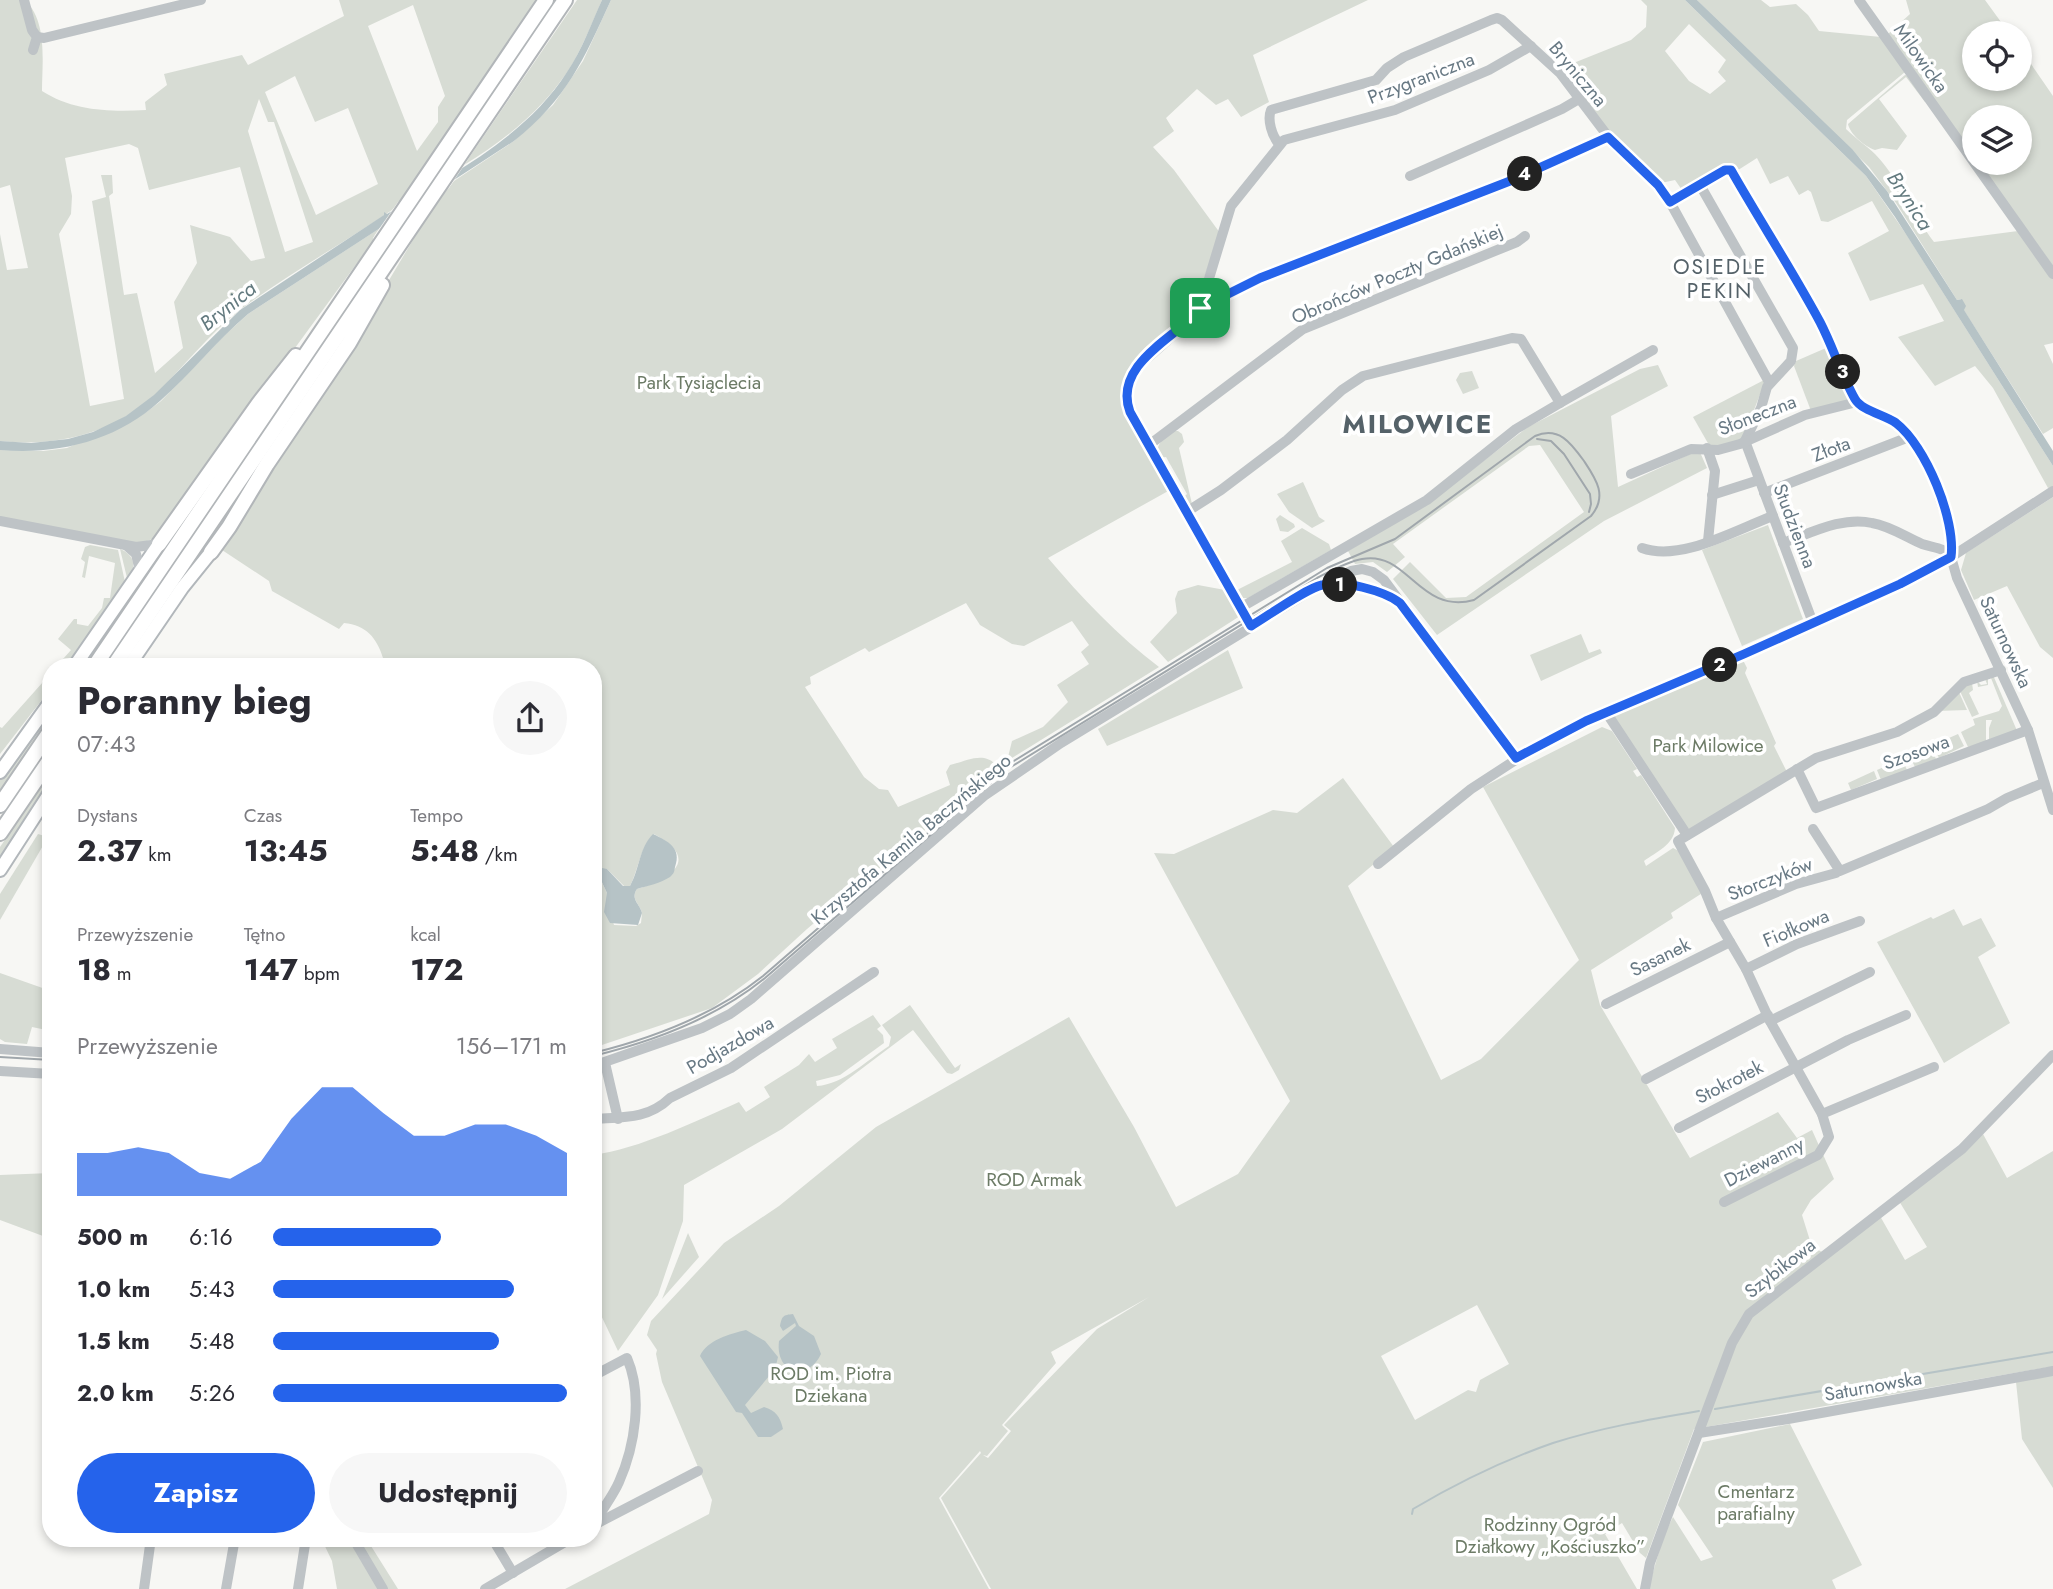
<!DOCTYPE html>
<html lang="pl">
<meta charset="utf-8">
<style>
:root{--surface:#fff;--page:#f7f7f7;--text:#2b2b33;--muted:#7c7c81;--accent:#2563eb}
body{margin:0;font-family:Jost,sans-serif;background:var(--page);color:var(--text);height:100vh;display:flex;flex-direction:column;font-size:26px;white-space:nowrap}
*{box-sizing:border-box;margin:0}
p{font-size:23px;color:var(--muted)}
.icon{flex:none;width:38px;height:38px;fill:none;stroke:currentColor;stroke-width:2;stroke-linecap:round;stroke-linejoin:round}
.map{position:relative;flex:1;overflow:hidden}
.details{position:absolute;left:42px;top:658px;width:560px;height:889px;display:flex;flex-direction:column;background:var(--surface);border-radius:28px;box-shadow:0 4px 10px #0003}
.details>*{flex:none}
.tools{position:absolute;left:1962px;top:21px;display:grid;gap:14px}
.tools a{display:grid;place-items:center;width:70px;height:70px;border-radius:50%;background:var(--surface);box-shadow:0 4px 10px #0003;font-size:35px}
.pin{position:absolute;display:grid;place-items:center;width:60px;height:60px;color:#fff;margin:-30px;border-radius:14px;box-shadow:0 4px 10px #0006}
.km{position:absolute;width:35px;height:35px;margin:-18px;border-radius:50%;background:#222;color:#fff;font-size:19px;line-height:35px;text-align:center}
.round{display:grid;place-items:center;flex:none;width:74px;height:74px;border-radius:37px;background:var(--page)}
.headline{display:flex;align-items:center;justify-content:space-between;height:119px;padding:0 35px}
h1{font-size:38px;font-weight:700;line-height:52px}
.figures{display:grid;grid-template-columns:repeat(3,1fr);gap:10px;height:119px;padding:7px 35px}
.figures div{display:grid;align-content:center}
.figures b{font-size:30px;font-weight:700}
.figures small{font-size:19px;font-weight:400}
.figures p{font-size:19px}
.chart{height:196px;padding:14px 35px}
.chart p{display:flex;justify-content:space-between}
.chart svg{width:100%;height:126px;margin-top:7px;fill:var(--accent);opacity:.7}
.action{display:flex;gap:14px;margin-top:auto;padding:14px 35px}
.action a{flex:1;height:80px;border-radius:42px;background:var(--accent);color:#fff;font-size:28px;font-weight:700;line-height:80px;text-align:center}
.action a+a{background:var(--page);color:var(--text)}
ul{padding:0 35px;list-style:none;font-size:23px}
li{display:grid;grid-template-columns:112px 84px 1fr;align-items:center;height:52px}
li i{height:18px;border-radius:9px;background:var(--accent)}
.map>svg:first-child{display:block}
.green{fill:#d7dcd4;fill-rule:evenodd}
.water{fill:#b6c3c6}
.pier{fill:#f7f7f4}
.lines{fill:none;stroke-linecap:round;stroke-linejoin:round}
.stream{stroke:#b6c3c6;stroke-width:2}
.major-casing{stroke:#b2b7bb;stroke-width:16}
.highway-casing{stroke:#b2b6b9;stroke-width:18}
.minor{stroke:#bec3c6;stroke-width:10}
.major{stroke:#fff;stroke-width:12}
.highway{stroke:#fff;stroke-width:14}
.tram{stroke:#a0a7ac;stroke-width:2}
.route-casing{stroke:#fff;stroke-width:14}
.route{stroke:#2563eb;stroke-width:9}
.labels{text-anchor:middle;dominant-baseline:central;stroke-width:7;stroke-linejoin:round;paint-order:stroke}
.street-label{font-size:19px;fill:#687984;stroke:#fff}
.park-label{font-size:19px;fill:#6c7b66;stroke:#fff}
.water-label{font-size:21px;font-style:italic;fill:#637a7f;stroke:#fff}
.neighbourhood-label{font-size:21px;letter-spacing:2px;fill:#556269;stroke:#fff}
.district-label{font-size:26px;font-weight:bold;letter-spacing:2px;fill:#556269;stroke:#fff}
</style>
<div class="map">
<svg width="2053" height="1589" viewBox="0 0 2053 1589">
<rect width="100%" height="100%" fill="#f7f7f4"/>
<!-- green -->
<g class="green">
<path d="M0 0H25C48 22 42 63 42 91 73 111 110 112 146 110L145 102 167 85 164 74 242 55 248 65 344 16 339 0H536L404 196 392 210C342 244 288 274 240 310 209 334 184 366 157 393 114 434 56 447 0 441V234L7 270 28 268 10 185 0 188ZM413 5 445 96 438 107V122L417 151 368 26ZM295 76 315 122 348 108 378 184 316 215 265 92ZM259 99 268 122H274L313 242 285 252 248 131ZM129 144 138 148 149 190 240 167 265 258 251 261 230 237 190 225 197 263 174 302 183 348 155 373 137 293 124 295 109 196 113 193 112 175H101L106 197 92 201 124 399 90 406 59 234 71 214 72 196 65 158Z"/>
<path d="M577 0H602C593 21 584 43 573 63 546 107 507 139 464 165Z"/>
<path d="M611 0H1368L1253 55 1269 102 1241 117 1228 99 1216 105 1197 89 1166 118 1174 131 1153 147 1174 170 1220 233 1193 309C1181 328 1159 334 1143 350 1135 359 1125 376 1122 388 1118 408 1158 470 1170 490L1048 558C1081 597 1118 636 1159 667L1007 761 1012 741 1043 727 1068 702 1057 685 1089 664 1081 652 1089 645 1072 621 1024 646 1012 644 980 625 966 603 869 652 865 648 810 677 811 684 805 687 864 777 879 789 888 790 898 807 950 785 946 772 950 765C970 760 985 750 999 768L807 929 758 974 712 1008 593 1048V667H378L383 658C377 638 366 625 344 623L339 629 272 591 269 581 222 550 236 524 348 349 429 213 454 181 514 141 553 105 583 61ZM654 834C701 859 672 878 637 889 630 899 640 904 642 913L641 923 636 926 614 925 607 903V893L599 876 607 869 624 886H630C638 871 641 845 654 834Z"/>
<path d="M1641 0H1685L1866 176 1906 234 2053 466V487L2048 488 1993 388 1975 366 1935 386 1898 337 1944 321 1923 284 1870 301 1848 253 1889 231 1872 201 1828 222 1821 221 1811 192 1808 190 1799 195 1788 176 1770 184 1757 158 1735 172 1727 168 1682 190 1675 180 1661 183 1618 143 1561 68 1631 40 1646 27 1647 6ZM1689 24 1726 60 1718 72 1726 81 1710 94 1689 81 1665 51Z"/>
<path d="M1697 0H1761L1770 7 1796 4 1808 15 1819 31 1881 37 1905 72 1847 120 1846 129C1855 138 1867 146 1875 154 1899 179 1913 214 1934 242L2018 231 2053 279V343L2044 345 2053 364V428L2043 434 1963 309 1961 299 1957 300 1896 203 1869 167Z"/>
<path d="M1906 0H1985L2009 33H1974V79H2020V48L2053 96V266L1979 163H2020V117H1974V156L1888 34 1910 14Z"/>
<path d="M1905 75H1906L1926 101 1925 102 1906 77 1879 99 1907 136 1897 150 1882 148 1875 150C1864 146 1850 134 1848 124Z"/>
<path d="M380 228 373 238 374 240 156 538 138 544 0 517V450L43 451 67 448 145 413 161 401 225 335 248 314Z"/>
<path d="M322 340 326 343 107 667H100Z"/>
<path d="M1826 348 1852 400 1811 411 1794 366 1796 361Z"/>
<path d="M1658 365 1668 386 1611 416 1618 487 1699 450 1707 468 1604 521 1437 635 1393 579 1410 562 1446 598 1466 597 1584 512 1540 445 1529 446 1393 544 1405 557 1387 572 1373 562 1355 564 1348 551 1431 501 1528 427 1640 369Z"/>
<path d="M1472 371 1479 388 1463 394 1456 380 1460 373Z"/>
<path d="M1766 379 1742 441 1718 447 1709 445 1693 417Z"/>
<path d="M1173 431H1178L1182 434 1184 442 1179 448 1192 504 1186 503 1183 498 1187 494 1166 457 1158 458C1155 444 1163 439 1173 431Z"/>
<path d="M1303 482 1319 517 1325 521 1312 528 1289 512 1277 494Z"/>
<path d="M2053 497V658L2040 647 2007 586 1974 600 1961 570 1966 553Z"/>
<path d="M1280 515 1294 524 1295 527 1288 532 1280 531 1276 519Z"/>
<path d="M1768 525 1803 619 1742 646 1702 550Z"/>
<path d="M1302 528 1329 544 1331 550 1248 598H1242L1237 590 1292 562 1281 541Z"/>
<path d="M90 545 118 550 125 582 67 667H56L71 650 58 639 74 619H77V624L88 626 102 608 104 598H110L115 563 89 556 85 578 82 577 85 562 81 559 85 547Z"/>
<path d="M120 549C137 556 135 568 128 582Z"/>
<path d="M1198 585 1225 590 1240 616 1168 662 1150 642 1177 613 1175 599 1178 591Z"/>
<path d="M1581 634 1589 653 1600 649 1602 653 1541 681 1530 655Z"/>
<path d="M1228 650 1243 688 1107 746 1098 729Z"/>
<path d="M1743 660 1747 668 1745 673 1776 743 1774 746 1787 772 1690 829 1687 828 1612 714 1715 670 1719 674 1729 669 1728 664Z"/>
<path d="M51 673V688L0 754V727L2 728Z"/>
<path d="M1993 675 2018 733 1989 741V728L1992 720H1986V742L1968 747 1961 732 1975 725 1973 719 1999 711 2002 706 1991 678 1988 679V685L1978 687 1977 681 1981 685 1987 684 1985 679Z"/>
<path d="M1972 683 1973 690 1969 693 1979 714 1972 717 1959 689Z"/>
<path d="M1958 690 1967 710 1937 711Z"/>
<path d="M51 708V717L0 791V778Z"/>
<path d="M1602 727 1612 731 1637 769 1633 771 1637 777 1641 775 1675 828C1674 845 1656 852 1644 861L1646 866 1673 848 1683 853 1704 892 1671 913 1673 918 1591 970 1600 1005 1690 1158 1778 1112 1797 1138 1812 1130 1834 1179 1811 1200 1802 1215 1812 1247 1828 1255 1880 1216 1905 1260 1927 1247 1899 1201 1983 1134 2007 1178 2053 1151V1488L2022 1439 2016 1382 2049 1367 1694 1429 1646 1558 1640 1553 1622 1523 1605 1534 1637 1589H991L941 1498 981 1453 980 1451 939 1498 989 1589H565L709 1514 712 1500 662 1382 656 1354 657 1350 647 1335 651 1321 724 1243 779 1206 876 1127 1069 1017 1134 1127 1176 1207 1238 1174 1290 1101 1154 853 1174 854 1273 810 1297 813 1343 778 1394 847 1348 886 1441 1080 1481 1059 1579 960 1483 787ZM1149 1297 1097 1329 1004 1425 1011 1431 988 1458 983 1455 987 1456 1008 1431 1002 1425 1056 1363 1051 1352ZM1477 1305 1509 1364 1480 1380 1476 1392 1468 1390 1415 1420 1381 1356Z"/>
<path d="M1958 734 1964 746 1939 758 1933 745Z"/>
<path d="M1930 746 1936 759 1915 767 1913 763 1909 764 1905 757Z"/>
<path d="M1902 759 1907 770 1881 780 1877 770Z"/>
<path d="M1874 771 1877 779 1851 790 1848 783Z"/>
<path d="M51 772V783L0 862V847Z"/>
<path d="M38 834 48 837 0 920V894Z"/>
<path d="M1954 909 1963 926 1981 918 1996 946 1978 957 2010 1023 1944 1063 1877 942 1931 917 1933 919Z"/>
<path d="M0 973 51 991V1031L32 1027 27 1044 5 1042 0 1039Z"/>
<path d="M910 1005 955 1068 961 1064 959 1070 952 1074 947 1073 913 1030 782 1129 684 1185 683 1221 658 1295 618 1351 598 1309 593 1304V1155C639 1149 696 1121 739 1102L746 1112 770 1097 764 1087 799 1065 809 1054 815 1062 837 1048 832 1039 873 1015 881 1026 877 1029 883 1035 884 1043 840 1075 816 1081 817 1086C844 1084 867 1060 889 1046L891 1037 882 1025Z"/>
<path d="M51 1173V1203H43L42 1209 51 1213V1239L0 1220V1175Z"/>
<path d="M688 1233 699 1257 662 1299Z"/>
<path d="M1790 1424 1862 1565 1832 1580 1836 1589H1648L1664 1535 1673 1517 1701 1561 1713 1557 1678 1505 1703 1442Z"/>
<path d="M321 1538H366L398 1589H337L332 1561Z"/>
</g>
<!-- water -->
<g class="water">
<path d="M602 0H611C584 59 567 99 514 141L248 314C216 341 191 374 160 401 116 441 58 455 0 450V441L31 443 68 439 93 432 126 416 154 395 240 310 384 215V212L387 214C451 174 525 138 567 72 582 50 591 24 602 0Z"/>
<path d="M1685 0H1697L1852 149 1887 191 1957 300 1962 299 1966 306 1964 310 2053 451V466L1895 217 1866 176Z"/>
<path d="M653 834C668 841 682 848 675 867 674 873 674 873 670 877 661 883 647 886 637 889 630 899 640 904 642 913L638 925 610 923 604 912 607 893 599 876 602 868 607 869 623 886H630C640 868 639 848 653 834Z"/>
<path d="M793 1314 799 1326 814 1336 821 1354C807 1383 775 1373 779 1341L796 1326 795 1323 783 1331 780 1326C782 1316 783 1315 793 1314Z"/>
<path d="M746 1330 765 1341 778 1357 775 1369 745 1405 751 1413 764 1407C776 1411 780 1416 783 1429L771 1437H758L742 1413 736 1412 700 1356C707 1340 730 1334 746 1330Z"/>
</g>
<!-- pier -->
<path class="pier" d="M469 158 449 188 374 236 398 202Z"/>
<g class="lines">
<!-- stream -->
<g class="stream">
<path d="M1715 1409 2053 1352"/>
<path d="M1412 1514 1413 1509C1457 1483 1504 1460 1553 1443 1600 1428 1651 1419 1699 1411"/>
</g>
<!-- major casing -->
<g class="major-casing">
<g id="major">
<path d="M74 667 159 544"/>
<path d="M128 667 182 588 211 552"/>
<path d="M0 772 51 701"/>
<path d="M0 870 51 791"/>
</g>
</g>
<!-- highway casing -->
<g class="highway-casing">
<g id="highway">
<path d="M159 544 259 403 296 356"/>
<path d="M211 552 229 527 267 464 349 343 382 285"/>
<path d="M94 667 546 0"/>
<path d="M113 667 565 0"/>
<path d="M0 805 51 730"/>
<path d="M0 833 51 758"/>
</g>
</g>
<!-- minor -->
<g class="minor">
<path d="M24 0 32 30 37 37 33 50"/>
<path d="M1859 0 2053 274"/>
<path d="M37 37 44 38 201 0"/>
<path d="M1279 144C1272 136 1267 120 1271 110L1376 80 1387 68 1404 57 1491 20 1497 18 1502 20 1560 73 1616 147 1658 185 1670 202 1769 382"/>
<path d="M1410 176 1562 109 1579 99"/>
<path d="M1700 185 1793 348 1791 361 1767 387 1761 408 1745 441"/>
<path d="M1670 202 1725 170H1731L1819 320 1857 402 1896 424 1914 444 1931 472 1948 523 1952 545 1951 557 1957 578 2028 730 2053 810"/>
<path d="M1200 308 1231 206 1284 140 1395 110 1489 70 1531 46"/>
<path d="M1560 403 1653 350"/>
<path d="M1745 441 1813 623"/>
<path d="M1149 445 1303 329 1517 242 1525 236"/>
<path d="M1707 448 1715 471 1708 541"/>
<path d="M1631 474 1691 449 1718 450 1740 444 1805 415 1857 402"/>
<path d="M1764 493 1909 437"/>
<path d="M1712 495 1759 480"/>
<path d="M1188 511 1221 490 1287 440 1342 390 1363 376 1512 338 1521 339 1560 403 1516 429 1427 500 1240 608"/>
<path d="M0 521 136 547 159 544"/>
<path d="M1783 543C1811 533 1843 516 1872 523 1890 526 1906 537 1922 544 1934 548 1944 547 1951 557"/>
<path d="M127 546 136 554 140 571"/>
<path d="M1642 548C1681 562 1735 530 1773 516"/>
<path d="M1326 584C1347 584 1378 587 1396 599"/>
<path d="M1251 626 1130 412C1125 396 1126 384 1134 370L1193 318 1200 308 1260 278 1510 181 1608 137"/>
<path d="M1606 712 1687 835"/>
<path d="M1797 769 1816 808 2028 730"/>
<path d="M1813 829 1840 871 1988 809 2007 798 2043 783"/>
<path d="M1378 864 1471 789 1537 746 1586 721 1698 675 1900 584 1951 557 2053 491"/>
<path d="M1716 918 1796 884 1836 873"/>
<path d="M1746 969 1797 944 1860 921"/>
<path d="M1606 1004 1730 942"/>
<path d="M1770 1021 1870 972"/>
<path d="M0 1049 51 1053"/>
<path d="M605 1063 618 1119"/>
<path d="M593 1066 702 1028 730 1014 751 999 984 796 1061 743 1322 584 1351 571 1362 569 1373 572 1384 580 1516 758"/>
<path d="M0 1071 51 1074"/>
<path d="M1646 1079 1768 1015"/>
<path d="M1822 1114 1934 1067"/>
<path d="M593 1119C622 1117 647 1120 670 1098L731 1068 874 972"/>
<path d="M1679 1128 1848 1040 1906 1015"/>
<path d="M1724 1202 1818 1155 1829 1137 1822 1114 1770 1021 1746 969 1716 918 1705 891 1678 841 1816 758 1897 732 1934 712 1964 682 2001 670"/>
<path d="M593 1376 627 1358C643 1395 635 1446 619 1482 612 1498 601 1510 594 1525"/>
<path d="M1699 1433 1788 1419 2053 1371"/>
<path d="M594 1525 698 1471"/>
<path d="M353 1538 383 1589"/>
<path d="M492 1538 513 1573"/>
<path d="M144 1589 151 1538"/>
<path d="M226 1589 235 1538"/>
<path d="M298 1589 306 1538"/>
<path d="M485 1589 572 1538"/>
<path d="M1645 1589 1650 1563 1661 1533 1732 1343 1749 1314 1962 1149 2053 1055"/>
</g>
<!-- major -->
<use href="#major" class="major"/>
<!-- highway -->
<use href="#highway" class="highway"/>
<!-- tram -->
<g class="tram">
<path d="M1537 439 1551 441 1564 454 1590 494 1591 504 1589 512"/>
<path d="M593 1053C654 1038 714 1015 763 976L1004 767 1327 568 1395 539 1535 436C1559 426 1571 443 1584 461 1596 479 1608 496 1591 516L1474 600C1419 615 1408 550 1362 559 1346 562 1331 571 1317 578L1006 770 765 978C716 1018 655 1041 593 1056"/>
<path d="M0 1057 51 1060"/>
</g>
</g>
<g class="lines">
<!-- route casing -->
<g class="route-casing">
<path id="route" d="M1608 137 1658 185 1670 202 1725 170H1731C1760 221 1792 270 1820 322 1833 347 1841 374 1855 399 1862 411 1885 415 1896 423 1926 446 1956 520 1951 557L1900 584 1744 654 1586 721 1516 758 1400 603C1385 591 1341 579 1322 585 1305 589 1268 616 1251 626L1130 412C1114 369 1165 342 1192 318L1200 308 1260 278 1510 181Z"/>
</g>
<!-- route -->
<use href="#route" class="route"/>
</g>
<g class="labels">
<!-- street labels -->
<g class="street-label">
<text transform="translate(1921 58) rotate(55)">Milowicka</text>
<text transform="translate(1578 74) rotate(50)">Bryniczna</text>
<text transform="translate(1421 78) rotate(-21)">Przygraniczna</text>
<text transform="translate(1397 274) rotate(-23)">Obrońców Poczty Gdańskiej</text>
<text transform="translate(1757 415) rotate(-21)">Słoneczna</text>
<text transform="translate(1831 449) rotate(-21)">Złota</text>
<text transform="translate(1795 526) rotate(69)">Studzienna</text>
<text transform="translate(2006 642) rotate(65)">Saturnowska</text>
<text transform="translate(1916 752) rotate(-20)">Szosowa</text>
<text transform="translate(911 839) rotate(-40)">Krzysztofa Kamila Baczyńskiego</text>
<text transform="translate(1770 879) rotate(-21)">Storczyków</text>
<text transform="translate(1796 928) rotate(-23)">Fiołkowa</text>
<text transform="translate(1660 957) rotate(-26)">Sasanek</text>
<text transform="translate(730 1045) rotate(-30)">Podjazdowa</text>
<text transform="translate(1729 1082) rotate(-27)">Stokrotek</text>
<text transform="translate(1764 1162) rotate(-27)">Dziewanny</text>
<text transform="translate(1780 1268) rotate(-38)">Szybikowa</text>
<text transform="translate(1873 1386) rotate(-10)">Saturnowska</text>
</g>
<!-- park labels -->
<g class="park-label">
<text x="699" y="382">Park Tysiąclecia</text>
<text x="1708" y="745">Park Milowice</text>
<text x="1034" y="1179">ROD Armak</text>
<text x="831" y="1373">ROD im. Piotra<tspan x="831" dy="22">Dziekana</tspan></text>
<text x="1756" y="1491">Cmentarz<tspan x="1756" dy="22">parafialny</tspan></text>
<text x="1550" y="1524">Rodzinny Ogród<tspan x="1550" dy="22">Działkowy „Kościuszko”</tspan></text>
</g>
<!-- water labels -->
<g class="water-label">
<text transform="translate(1910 201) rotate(57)">Brynica</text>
<text transform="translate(228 306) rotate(-39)">Brynica</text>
</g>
<!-- neighbourhood labels -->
<g class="neighbourhood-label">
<text x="1720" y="267">OSIEDLE<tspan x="1720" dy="24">PEKIN</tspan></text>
</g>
<!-- district labels -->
<g class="district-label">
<text x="1418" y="424">MILOWICE</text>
</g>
</g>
</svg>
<div class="tools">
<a><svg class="icon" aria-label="locate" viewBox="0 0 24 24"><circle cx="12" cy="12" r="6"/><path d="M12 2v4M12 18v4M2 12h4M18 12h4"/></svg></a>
<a><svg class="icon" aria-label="layers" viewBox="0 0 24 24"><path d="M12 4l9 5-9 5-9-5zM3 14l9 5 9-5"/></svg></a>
</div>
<div class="pin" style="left:1200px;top:308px;background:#1e9e55"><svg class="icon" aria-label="arrive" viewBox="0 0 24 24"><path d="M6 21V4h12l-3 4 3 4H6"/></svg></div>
<b class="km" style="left:1340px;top:585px">1</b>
<b class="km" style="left:1720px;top:665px">2</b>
<b class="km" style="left:1843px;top:372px">3</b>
<b class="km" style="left:1525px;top:174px">4</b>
<section class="details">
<div class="headline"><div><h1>Poranny bieg</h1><p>07:43</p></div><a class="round"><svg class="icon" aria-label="share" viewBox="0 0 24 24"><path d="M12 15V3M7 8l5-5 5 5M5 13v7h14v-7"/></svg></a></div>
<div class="figures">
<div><p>Dystans</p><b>2.37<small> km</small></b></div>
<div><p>Czas</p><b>13:45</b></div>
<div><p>Tempo</p><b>5:48<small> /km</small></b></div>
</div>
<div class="figures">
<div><p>Przewyższenie</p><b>18<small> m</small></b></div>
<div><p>Tętno</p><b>147<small> bpm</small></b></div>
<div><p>kcal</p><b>172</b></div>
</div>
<div class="chart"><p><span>Przewyższenie</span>156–171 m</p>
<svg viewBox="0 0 160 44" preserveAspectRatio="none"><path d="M0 44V29L10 29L20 27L30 29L40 36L50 38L60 32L70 17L80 6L90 6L100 15L110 23L120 23L130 19L140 19L150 23L160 29V44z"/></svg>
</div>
<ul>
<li><b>500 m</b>6:16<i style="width:57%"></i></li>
<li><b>1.0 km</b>5:43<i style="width:82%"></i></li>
<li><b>1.5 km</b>5:48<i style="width:77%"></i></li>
<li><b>2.0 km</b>5:26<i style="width:100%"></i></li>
</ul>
<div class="action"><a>Zapisz</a><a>Udostępnij</a></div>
</section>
</div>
